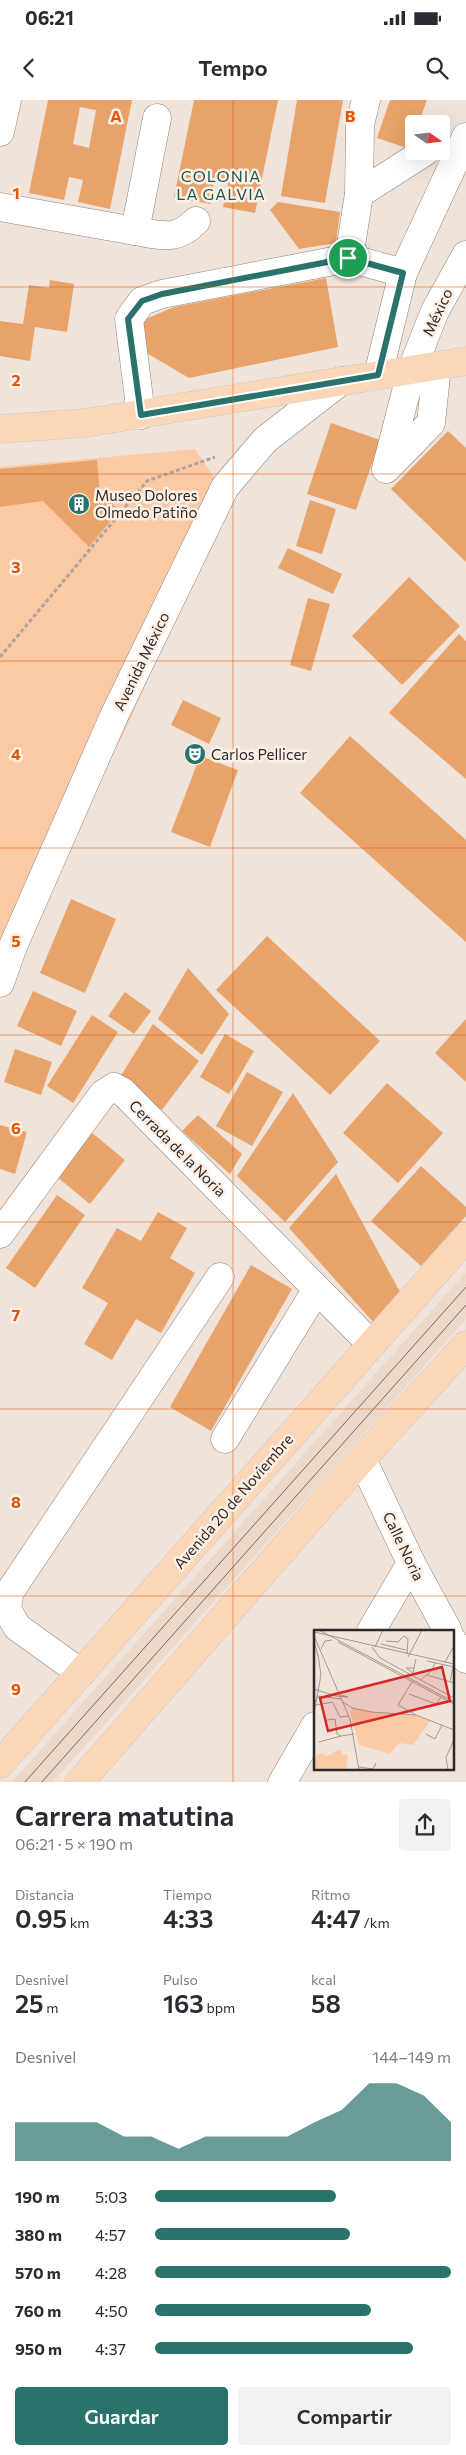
<!DOCTYPE html>
<html lang="es">
<meta charset="utf-8">
<style>
:root{--surface:#fff;--page:#f2f2f3;--text:#2b2b33;--muted:#7c7c81;--accent:#2a736d}
body{margin:0;font-family:Commissioner,sans-serif;background:var(--page);color:var(--text);height:100vh;display:flex;flex-direction:column;font-size:19px;white-space:nowrap}
*{box-sizing:border-box;margin:0}
p{font-size:16px;color:var(--muted)}
.icon{flex:none;width:28px;height:28px;fill:none;stroke:currentColor;stroke-width:2;stroke-linecap:round;stroke-linejoin:round}
.map{position:relative;height:1682px;overflow:hidden}
.panel{display:flex;flex-direction:column;background:var(--surface);flex:1}
.panel>*{flex:none}
.needle{width:32px;rotate:104deg}
.controls{position:absolute;left:405px;top:15px;display:grid;gap:10px}
.controls a{display:grid;place-items:center;width:45px;height:45px;border-radius:5px;background:var(--surface);box-shadow:0 5px 20px #0002;font-size:25px}
.pin{position:absolute;display:grid;place-items:center;width:42px;height:42px;color:#fff;margin:-21px;border:2px solid #fff;border-radius:50%;box-shadow:0 1px 5px #0007}
.round{display:grid;place-items:center;flex:none;width:52px;height:52px;border-radius:5px;background:var(--page)}
.overview{display:flex;align-items:center;justify-content:space-between;height:85px;padding:0 15px}
h1{font-size:28px;font-weight:600;line-height:38px}
.figures{display:grid;grid-template-columns:repeat(3,1fr);gap:8px;height:85px;padding:5px 15px}
.figures div{display:grid;align-content:center}
.figures b{font-size:25px;font-weight:600}
.figures small{font-size:14px;font-weight:400}
.figures p{font-size:14px}
.chart{height:140px;padding:10px 15px}
.chart p{display:flex;justify-content:space-between}
.chart svg{width:100%;height:90px;margin-top:5px;fill:var(--accent);opacity:.7}
.action{display:flex;gap:10px;margin-top:auto;padding:10px 15px}
.action a{flex:1;height:58px;border-radius:5px;background:var(--accent);color:#fff;font-size:20px;font-weight:600;line-height:58px;text-align:center}
.action a+a{background:var(--page);color:var(--text)}
ul{padding:0 15px;list-style:none;font-size:16px}
li{display:grid;grid-template-columns:80px 60px 1fr;align-items:center;height:38px}
li i{height:12px;border-radius:6px;background:var(--accent)}
.status{display:flex;justify-content:space-between;align-items:center;height:35px;padding:0 25px;background:var(--surface);direction:ltr}
.status svg{height:14px;fill:currentColor}
header{display:flex;justify-content:space-between;align-items:center;height:65px;padding:0 15px;background:var(--surface);font-size:22px;font-weight:600}
.map>svg:first-child{display:block}
.built{fill:#ebd8c9}
.green{fill:#fbcaa4}
.building{fill:#e7a369;fill-rule:evenodd}
.lines{fill:none;stroke-linecap:round;stroke-linejoin:round}
.minor-casing{stroke:#8f847b;stroke-width:29}
.major-casing{stroke:#c9c7c7;stroke-width:29}
.path{stroke:#aea49d;stroke-width:3;stroke-dasharray:4 2.5;stroke-linecap:butt}
.minor{stroke:#fff;stroke-width:28}
.major{stroke:#fbd6b7;stroke-width:28}
.tram{stroke:#726a65;stroke-width:1}
.route-casing{stroke:#fff;stroke-width:10}
.route{stroke:#2a736d;stroke-width:6}
.grid{fill:none;stroke:#df570d;stroke-width:1;stroke-opacity:0.55}
.labels{text-anchor:middle;dominant-baseline:central;stroke-width:5;stroke-linejoin:round;paint-order:stroke}
.street-label{font-size:15px;fill:#2e2926;stroke:#fdf1e7}
.poi-label{font-size:15px;fill:#2e2926;stroke:#fdf1e7;text-anchor:start}
.neighbourhood-label{font-size:16px;letter-spacing:1px;fill:#1d5752;stroke:#fdf1e7}
.inset-road{fill:none;stroke:#a29992;stroke-width:1}
.view{fill:#d62828;fill-opacity:0.15;stroke:#d62828;stroke-width:2.5}
.inset-edge{fill:none;stroke:#2e2926;stroke-width:2.5}
.grid-label{font-size:16px;text-anchor:middle;font-weight:bold;fill:#df570d;stroke:#fdf1e7;stroke-width:5;stroke-linejoin:round;paint-order:stroke}
</style>
<div class="status"><b>06:21</b><svg viewBox="0 0 49 12"><path d="M0 12V9h3v3zM5 12V6h3v6zM10 12V3h3v9zM15 12V0h3v12zM26 1h20v11H26zM47 4h2v5h-2z"/></svg></div>
<header><svg class="icon" aria-label="back" viewBox="0 0 24 24"><path d="M15 5l-7 7 7 7"/></svg>Tempo<svg class="icon" aria-label="search" viewBox="0 0 24 24"><circle cx="10" cy="10" r="6"/><path d="M15 15l6 6"/></svg></header>
<div class="map">
<svg width="466" height="1683" viewBox="0 0 466 1683">
<rect width="100%" height="100%" fill="#f0e3da"/>
<!-- built -->
<path class="built" d="M466 1172V1219L435 1254 53 1682H12Z"/>
<!-- green -->
<path class="green" d="M195 349 228 398 130 620 15 852 0 892V367Z"/>
<!-- building -->
<g class="building">
<path d="M48 0H132L110 109 78 102 83 80 69 77 64 100 29 93ZM80 7 96 10 89 48 73 44Z"/>
<path d="M194 0H278L255 113 223 107 228 84 214 81 210 104 174 97Z"/>
<path d="M297 0H343L325 103 281 96Z"/>
<path d="M390 0H427L418 24H414V37L410 49 377 38Z"/>
<path d="M278 102 340 112 336 143 299 149 270 110Z"/>
<path d="M326 178 338 247 189 278 138 248 134 224 174 207Z"/>
<path d="M50 180 74 184 67 232 35 227 30 261 0 256V221L23 224 29 185 49 188Z"/>
<path d="M331 323 380 340 356 410 307 394Z"/>
<path d="M448 331 466 348V462L391 389Z"/>
<path d="M97 360 100 394 119 410 89 447 43 401 0 407V369Z"/>
<path d="M310 400 336 409 322 454 296 446Z"/>
<path d="M288 448 342 474 333 494 278 468Z"/>
<path d="M409 477 460 526 402 585 352 536Z"/>
<path d="M308 498 330 504 311 571 290 565Z"/>
<path d="M459 534 466 541V679L389 613Z"/>
<path d="M183 600 221 618 209 644 171 625Z"/>
<path d="M350 636 466 740V842L300 693Z"/>
<path d="M200 656 238 670 210 747 171 732Z"/>
<path d="M71 799 116 819 85 893 40 873Z"/>
<path d="M267 836 380 941 330 995 216 890Z"/>
<path d="M188 868 229 914 202 955 158 919Z"/>
<path d="M33 891 77 911 61 946 17 926Z"/>
<path d="M125 892 151 911 134 934 108 916Z"/>
<path d="M92 915 118 932 73 1003 47 986Z"/>
<path d="M466 919V982L435 953Z"/>
<path d="M153 924 199 961 162 1010 120 977Z"/>
<path d="M225 934 254 951 229 994 200 977Z"/>
<path d="M15 949 52 962 41 995 4 982Z"/>
<path d="M247 972 283 992 252 1046 216 1026Z"/>
<path d="M387 983 443 1033 398 1083 343 1033Z"/>
<path d="M293 993 338 1062 285 1122 237 1076Z"/>
<path d="M198 1015 242 1054 230 1074 182 1031Z"/>
<path d="M0 1025 27 1032 15 1074 0 1069Z"/>
<path d="M91 1032 125 1060 90 1104 56 1076Z"/>
<path d="M421 1066 466 1107V1116L421 1166 371 1121Z"/>
<path d="M336 1074 400 1192 374 1223 289 1128Z"/>
<path d="M57 1095 85 1115 35 1188 6 1168Z"/>
<path d="M158 1112 187 1128 170 1158 195 1173 161 1233 136 1219 112 1260 84 1244 108 1203 82 1188 117 1128 141 1141Z"/>
<path d="M251 1165 292 1189 211 1331 170 1307Z"/>
</g>
<g class="lines">
<!-- minor casing -->
<g class="minor-casing">
<g id="minor">
<path d="M366 0 360 24 359 94 349 158 403 173"/>
<path d="M0 32 7 0"/>
<path d="M359 94 426 51"/>
<path d="M0 107 135 131 157 18"/>
<path d="M135 131C161 135 176 142 196 121"/>
<path d="M437 266 431 323 386 369 412 269 435 211 466 155"/>
<path d="M378 275 403 173 466 37"/>
<path d="M141 315 129 219 142 201 162 194 349 158"/>
<path d="M0 883 13 846 114 616 225 387 265 340 341 281"/>
<path d="M0 1134 103 994 114 987 123 992 371 1244"/>
<path d="M225 1339 317 1189"/>
<path d="M362 1359 411 1463 448 1531"/>
<path d="M371 1531 411 1463"/>
<path d="M452 1540 466 1559"/>
<path d="M81 1573 17 1527 7 1509 9 1493 220 1177"/>
<path d="M282 1683 315 1626"/>
</g>
</g>
<!-- major casing -->
<g class="major-casing">
<g id="major">
<path d="M0 329 85 323 466 261"/>
<path d="M0 1664 466 1138"/>
<path d="M79 1683 362 1359 466 1245"/>
</g>
</g>
<!-- path -->
<path class="path" d="M0 557 147 381 215 357"/>
<!-- minor -->
<use href="#minor" class="minor"/>
<!-- major -->
<use href="#major" class="major"/>
<!-- tram -->
<g class="tram">
<path d="M24 1683 466 1187"/>
<path d="M41 1683 466 1205"/>
</g>
</g>
<g class="lines">
<!-- route casing -->
<g class="route-casing">
<path id="route" d="M348 158 403 173 378 275 141 315 128 219 142 201 162 194Z"/>
</g>
<!-- route -->
<use href="#route" class="route"/>
</g>
<!-- grid -->
<path class="grid" d="M233 0V1683M0 187H466M0 374H466M0 561H466M0 748H466M0 935H466M0 1122H466M0 1309H466M0 1496H466"/>
<!-- icons -->
<defs>
<g id="building-disc" transform="scale(1.125)"><circle r="9.5" fill="#2a736d" stroke="#fdf1e7"/><path d="M-4-6H4V6H1V3H-1V6H-4ZM-2.5-4.3h1.7v1.8h-1.7ZM.8-4.3h1.7v1.8H.8ZM-2.5-1h1.7V.8h-1.7ZM.8-1h1.7V.8H.8Z" fill="#fff"/></g>
<g id="theatre-disc" transform="scale(1.125)"><circle r="9.5" fill="#2a736d" stroke="#fdf1e7"/><path d="M-5-5.5Q0-4 5-5.5V0Q5 5 0 6Q-5 5-5 0ZM-3.3-2.5H-1v1.5H-3.3ZM1-2.5H3.3v1.5H1ZM-2.8 1Q0 5.5 2.8 1Z" fill="#fff"/></g>
</defs>
<g fill-rule="evenodd">
<use href="#building-disc" x="79" y="404"/>
<use href="#theatre-disc" x="195" y="654"/>
</g>
<g class="labels">
<!-- street labels -->
<g class="street-label">
<text transform="translate(437 212) rotate(-65)">México</text>
<text transform="translate(141 561) rotate(-64)">Avenida México</text>
<text transform="translate(178 1048) rotate(45)">Cerrada de la Noria</text>
<text transform="translate(233 1401) rotate(-49)">Avenida 20 de Noviembre</text>
<text transform="translate(404 1446) rotate(64)">Calle Noria</text>
</g>
<!-- poi labels -->
<g class="poi-label">
<text x="95" y="395">Museo Dolores<tspan x="95" dy="17">Olmedo Patiño</tspan></text>
<text x="211" y="654">Carlos Pellicer</text>
</g>
<!-- neighbourhood labels -->
<g class="neighbourhood-label">
<text x="221" y="75">COLONIA<tspan x="221" dy="18">LA GALVIA</tspan></text>
</g>
</g>
<!-- overview -->
<g transform="translate(314 1530)">
<rect width="140" height="140" fill="#f0e3da"/>
<path d="M39 78 76 85H101L116 91 99 115 85 113 76 124 45 115 36 81ZM27 119 28 125H34L32 140H0L2 126 8 123 13 126Z" fill="#fbcaa4"/>
<path class="inset-road" d="M5 0 140 72M0 2 140 34M0 6 36 89 45 140M0 11 4 26M72 11 84 12 90 6 94 9 93 24M24 12 140 74M67 14 92 20M58 17 66 28 140 68M61 17 69 0M7 19 11 11 18 10M94 27 108 0M113 31 140 37M131 32 140 16M100 38H92L99 43 100 38 102 29M113 45 140 53M107 50 118 40 121 33M98 52 84 75 102 85M136 52 139 37M0 59 22 66 34 67 26 65M95 64 122 74 127 67M29 72 38 78 57 82 102 85 140 100M0 73 4 66 27 69M19 73 26 87 34 86M2 75 19 72M0 83 7 45 4 25M13 90 21 89 23 104 27 106 40 104M112 104 121 109 128 95M5 112 27 106M45 137 59 139 62 133M134 140 132 127 140 110"/>
<path class="view" d="M128 37 136 71 14 101 6 68Z"/>
<rect width="140" height="140" class="inset-edge"/>
</g>
<g class="grid-label">
<text x="116" y="22">A</text>
<text x="350" y="22">B</text>
<text x="16" y="99">1</text>
<text x="16" y="286">2</text>
<text x="16" y="473">3</text>
<text x="16" y="660">4</text>
<text x="16" y="847">5</text>
<text x="16" y="1034">6</text>
<text x="16" y="1221">7</text>
<text x="16" y="1408">8</text>
<text x="16" y="1595">9</text>
</g>
</svg>
<div class="controls">
<a><svg class="needle" viewBox="-14 -14 28 28"><path d="M0-13l5 13h-10z" fill="#e53935"/><path d="M0 13l5-13h-10z" fill="#7c7c81"/></svg></a>
</div>
<div class="pin" style="left:348px;top:158px;background:#1e9e55"><svg class="icon" aria-label="arrive" viewBox="0 0 24 24"><path d="M6 21V4h12l-3 4 3 4H6"/></svg></div>
</div>
<section class="panel">
<div class="overview"><div><h1>Carrera matutina</h1><p>06:21 · 5 × 190 m</p></div><a class="round"><svg class="icon" aria-label="share" viewBox="0 0 24 24"><path d="M12 15V3M7 8l5-5 5 5M5 13v7h14v-7"/></svg></a></div>
<div class="figures">
<div><p>Distancia</p><b>0.95<small> km</small></b></div>
<div><p>Tiempo</p><b>4:33</b></div>
<div><p>Ritmo</p><b>4:47<small> /km</small></b></div>
</div>
<div class="figures">
<div><p>Desnivel</p><b>25<small> m</small></b></div>
<div><p>Pulso</p><b>163<small> bpm</small></b></div>
<div><p>kcal</p><b>58</b></div>
</div>
<div class="chart"><p><span>Desnivel</span>144–149 m</p>
<svg viewBox="0 0 160 44" preserveAspectRatio="none"><path d="M0 44V25L10 25L20 25L30 25L40 32L50 32L60 38L70 32L80 32L90 32L100 32L110 25L120 19L130 6L140 6L150 12L160 25V44z"/></svg>
</div>
<ul>
<li><b>190 m</b>5:03<i style="width:61%"></i></li>
<li><b>380 m</b>4:57<i style="width:66%"></i></li>
<li><b>570 m</b>4:28<i style="width:100%"></i></li>
<li><b>760 m</b>4:50<i style="width:73%"></i></li>
<li><b>950 m</b>4:37<i style="width:87%"></i></li>
</ul>
<div class="action"><a>Guardar</a><a>Compartir</a></div>
</section>
